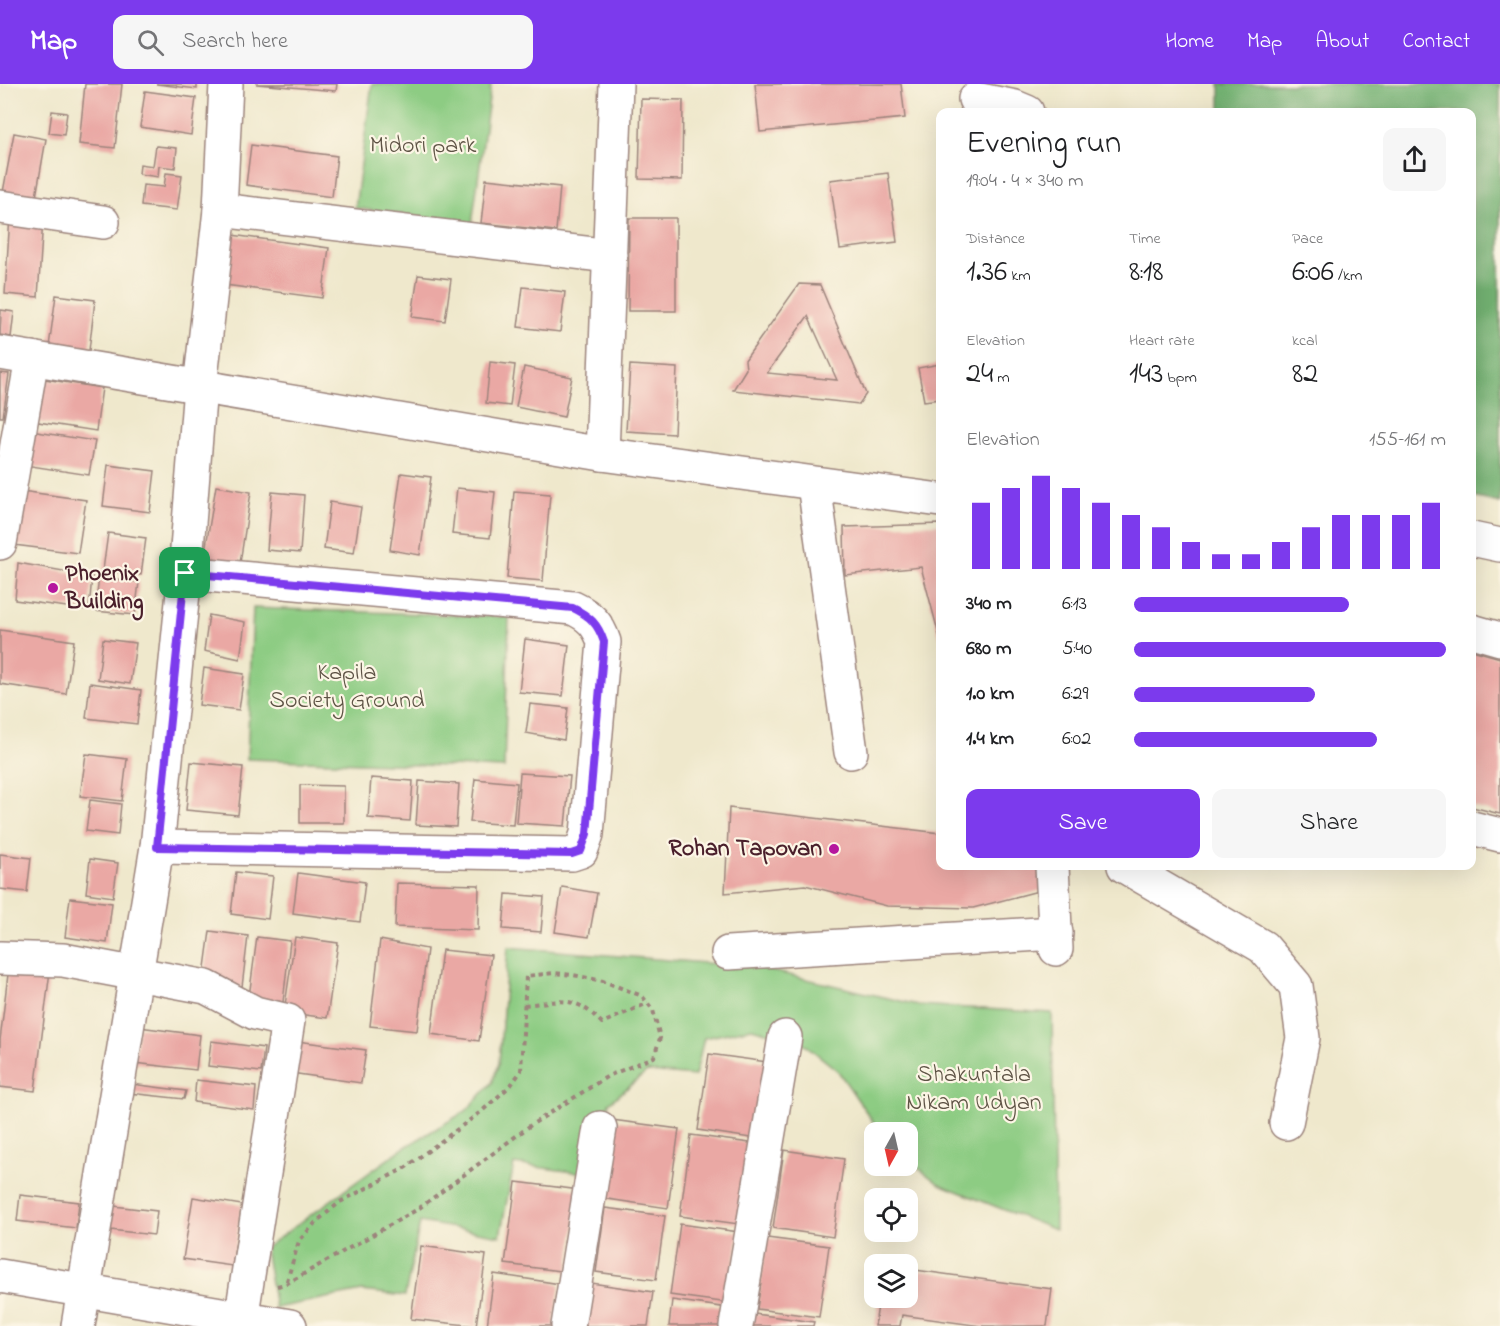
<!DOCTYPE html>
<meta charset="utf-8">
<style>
:root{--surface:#fff;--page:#f6f6f6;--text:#202124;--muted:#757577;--accent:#7c3aed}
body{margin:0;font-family:"Indie Flower",sans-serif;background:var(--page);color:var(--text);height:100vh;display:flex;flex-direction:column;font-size:22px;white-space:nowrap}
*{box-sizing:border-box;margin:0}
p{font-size:20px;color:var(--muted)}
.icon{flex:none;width:33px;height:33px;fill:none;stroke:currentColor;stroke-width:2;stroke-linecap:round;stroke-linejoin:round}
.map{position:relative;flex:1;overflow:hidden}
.sheet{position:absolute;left:936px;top:24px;width:540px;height:762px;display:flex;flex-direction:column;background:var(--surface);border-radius:12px;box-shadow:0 6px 24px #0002}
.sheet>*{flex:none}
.needle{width:39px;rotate:188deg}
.controls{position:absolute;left:864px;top:1038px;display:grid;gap:12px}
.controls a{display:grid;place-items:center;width:54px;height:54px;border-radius:12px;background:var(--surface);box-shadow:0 6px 24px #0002;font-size:30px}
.pin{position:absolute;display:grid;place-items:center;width:51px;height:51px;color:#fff;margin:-26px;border-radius:12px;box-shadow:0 3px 9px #0006}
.round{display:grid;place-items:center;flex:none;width:63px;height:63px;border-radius:12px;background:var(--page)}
.overview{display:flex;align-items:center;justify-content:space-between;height:102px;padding:0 30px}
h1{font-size:33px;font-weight:600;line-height:45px}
.figures{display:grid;grid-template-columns:repeat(3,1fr);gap:9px;height:102px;padding:6px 30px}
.figures div{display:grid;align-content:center}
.figures b{font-size:30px;font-weight:600}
.figures small{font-size:16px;font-weight:400}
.figures p{font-size:16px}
.chart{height:168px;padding:12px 30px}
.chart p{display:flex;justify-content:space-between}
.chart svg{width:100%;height:108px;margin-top:6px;stroke:var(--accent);stroke-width:6}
.action{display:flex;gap:12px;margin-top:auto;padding:12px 30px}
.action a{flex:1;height:69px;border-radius:12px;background:var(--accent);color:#fff;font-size:24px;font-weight:600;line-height:69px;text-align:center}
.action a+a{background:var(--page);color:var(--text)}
ul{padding:0 30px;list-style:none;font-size:20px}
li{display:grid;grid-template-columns:96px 72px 1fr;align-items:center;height:45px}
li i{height:15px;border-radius:8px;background:var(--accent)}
header{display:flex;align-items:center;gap:36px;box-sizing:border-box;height:84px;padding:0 30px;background:var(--accent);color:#fff}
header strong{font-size:28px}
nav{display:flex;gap:33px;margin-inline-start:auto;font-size:21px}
.search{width:420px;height:54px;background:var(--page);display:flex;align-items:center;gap:15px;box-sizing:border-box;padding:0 21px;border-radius:12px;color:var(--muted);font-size:22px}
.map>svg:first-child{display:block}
.green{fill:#8dcc83;stroke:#6c7657;stroke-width:1.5}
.forest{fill:#72b071;stroke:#5e684e;stroke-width:1.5}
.building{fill:#eaa8a4;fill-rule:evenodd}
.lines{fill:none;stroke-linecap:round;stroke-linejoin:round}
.minor-casing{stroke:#9c847c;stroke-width:36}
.path{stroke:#9c847c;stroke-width:4;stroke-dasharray:4.5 4.5;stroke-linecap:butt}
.minor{stroke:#fff;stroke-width:33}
.route-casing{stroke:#fff;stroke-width:12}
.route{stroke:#7c3aed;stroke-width:8}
.poi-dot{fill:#b5179e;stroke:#fcf5e5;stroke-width:2}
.labels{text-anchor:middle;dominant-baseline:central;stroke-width:4.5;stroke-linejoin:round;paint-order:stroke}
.park-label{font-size:24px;fill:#5e5345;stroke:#fcf5e5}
.poi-label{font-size:24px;font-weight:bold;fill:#4a1f2b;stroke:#fcf5e5;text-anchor:start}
</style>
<header>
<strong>Map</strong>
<div class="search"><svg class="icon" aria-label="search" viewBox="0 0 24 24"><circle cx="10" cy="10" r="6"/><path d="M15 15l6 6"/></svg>Search here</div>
<nav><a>Home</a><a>Map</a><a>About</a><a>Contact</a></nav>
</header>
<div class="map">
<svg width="1500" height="1242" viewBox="0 0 1500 1242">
<rect width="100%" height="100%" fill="#fcf5e5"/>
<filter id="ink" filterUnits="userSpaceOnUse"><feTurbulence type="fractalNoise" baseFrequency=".0167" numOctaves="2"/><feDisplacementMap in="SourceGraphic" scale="12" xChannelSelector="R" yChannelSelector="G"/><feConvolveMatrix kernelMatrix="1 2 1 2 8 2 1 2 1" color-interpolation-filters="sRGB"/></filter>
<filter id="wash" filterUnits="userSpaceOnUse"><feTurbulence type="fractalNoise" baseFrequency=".008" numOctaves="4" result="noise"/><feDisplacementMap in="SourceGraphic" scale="24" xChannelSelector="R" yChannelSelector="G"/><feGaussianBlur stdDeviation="1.35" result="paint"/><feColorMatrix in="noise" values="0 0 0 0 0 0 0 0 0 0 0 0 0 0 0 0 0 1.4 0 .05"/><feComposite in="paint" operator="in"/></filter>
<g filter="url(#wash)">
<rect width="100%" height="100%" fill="#efe8cc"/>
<!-- green -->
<g class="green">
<path d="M372 0H491L472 140 355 124Z"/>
<path d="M253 524 509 533 504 684 247 675Z"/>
<path d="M508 863 755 883 918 921 1052 929 1055 1146 939 1100 908 1076V1048H880L838 987 802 958 752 944 704 954 695 992 647 988 609 1019 596 1091 514 1080 500 1152 420 1138 405 1212 362 1207 275 1224 265 1164 402 1065 466 1027 492 999 499 979Z"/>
</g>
<!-- forest -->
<path class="forest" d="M1220 0H1500V419L1472 413V28H1220Z"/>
<g id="blocks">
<!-- building -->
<g class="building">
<path d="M85 0H122L115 64 79 60Z"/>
<path d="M156 0H197V5Z"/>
<path d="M256 0H337L336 7Z"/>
<path d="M755 0H901L905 34 760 48Z"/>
<path d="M145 7 196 14 191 51 140 43Z"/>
<path d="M641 15 683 16 682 96 639 95Z"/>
<path d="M52 27 67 29 64 51 49 49Z"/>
<path d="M14 49 46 55 36 113 3 108Z"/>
<path d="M251 61 337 72 332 113 246 101Z"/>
<path d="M156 62 177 64 175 84 159 82 158 93 139 90 140 80 153 82Z"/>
<path d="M166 89 182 91 177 126 141 122 143 101 164 103Z"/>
<path d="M888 89 897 158 840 165 830 96Z"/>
<path d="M486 95 560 103 556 147 481 139Z"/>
<path d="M10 132 43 135 38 213 5 210Z"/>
<path d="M629 134H676V227H628Z"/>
<path d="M232 151 329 164 322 214 225 201Z"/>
<path d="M418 191 451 195 445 237 412 233Z"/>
<path d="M799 200 820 201 866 310 859 320 733 306 746 285 745 276ZM808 232 837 296 767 289Z"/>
<path d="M523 203 565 208 560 248 518 243Z"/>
<path d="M56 211 95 216 88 275 48 270Z"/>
<path d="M1 226 14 228 11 253 0 251Z"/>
<path d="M490 278 515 281 510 322 486 319Z"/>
<path d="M940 280V315L924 317 918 284Z"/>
<path d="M630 281 677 284 674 350 626 347Z"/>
<path d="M524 283 572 293 564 333 516 323Z"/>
<path d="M0 289 9 290 3 333H0Z"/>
<path d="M38 294 102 304 96 347 32 337Z"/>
<path d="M24 346 95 357 89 391 18 380Z"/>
<path d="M108 381 155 387 150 428 103 422Z"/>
<path d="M401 389 431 393 420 471 390 466Z"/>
<path d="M216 402 251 408 240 479 204 474Z"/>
<path d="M457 404 495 408 490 454 452 450Z"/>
<path d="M14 406 86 416 78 469 6 460Z"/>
<path d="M514 407 550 410 543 497 507 494Z"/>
<path d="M272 408 304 411 300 469 267 466Z"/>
<path d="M330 418 361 423 354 469 324 465Z"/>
<path d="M940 440V555L921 483 845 491 844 443Z"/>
<path d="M108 449 146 454 141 491 103 486Z"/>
<path d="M18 479 92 492 89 526 15 516Z"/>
<path d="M99 493 139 498 135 531 95 527Z"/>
<path d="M209 531 245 538 240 575 204 567Z"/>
<path d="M0 546 74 557 66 610 0 600Z"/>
<path d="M103 555 136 559 130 600 98 595Z"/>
<path d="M525 555 569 561 563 612 519 608Z"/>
<path d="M1472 566 1500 574V730L1472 723Z"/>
<path d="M204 584 244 590 239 626 199 621Z"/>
<path d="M90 599 141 606 137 640 86 634Z"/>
<path d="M530 620 568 624 564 656 526 649Z"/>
<path d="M86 670 127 675 122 717 80 712Z"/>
<path d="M191 678 243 683 238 731 186 726Z"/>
<path d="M520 689 570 692 565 742 516 739Z"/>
<path d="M371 694 413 697 410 737 368 734Z"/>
<path d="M475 695 517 699 513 741 470 738Z"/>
<path d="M419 697 459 700 456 743 416 741Z"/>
<path d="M300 701 344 702V739H300Z"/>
<path d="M90 716 121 720 118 751 86 747Z"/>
<path d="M729 724 940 749V782H1039L1042 806 973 824 887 822 805 801 725 809Z"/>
<path d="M0 770 31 774 27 808 0 805Z"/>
<path d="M90 775 118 779 113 813 86 809Z"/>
<path d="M236 788 273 792 268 835 231 830Z"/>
<path d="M298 789 365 798 360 838 293 829Z"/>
<path d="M397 799 479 801 478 846 395 843Z"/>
<path d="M562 803 597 809 589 853 555 848Z"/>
<path d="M506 810 544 813 541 848 503 845Z"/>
<path d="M70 814 112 819 107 859 65 853Z"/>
<path d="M210 847 248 852 242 903 203 898Z"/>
<path d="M257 853 290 857 283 918 249 913Z"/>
<path d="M295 853 338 859 327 934 284 928Z"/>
<path d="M380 856 427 865 417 947 370 942Z"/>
<path d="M442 866 491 871 479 957 431 950Z"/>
<path d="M9 882 50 887 35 1007 0 1003V956Z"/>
<path d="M139 943 200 951 196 986 134 979Z"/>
<path d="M289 956 366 966 361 999 284 988Z"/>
<path d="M211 957 264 964 261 988 208 982Z"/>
<path d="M709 970 775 979 764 1056 698 1046Z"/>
<path d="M196 996 256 1003 254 1026 194 1018Z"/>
<path d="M131 1000 186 1007 184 1015 129 1009Z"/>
<path d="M612 1036 679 1045 668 1124 601 1114Z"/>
<path d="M691 1051 757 1060 746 1141 680 1132Z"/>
<path d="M784 1066 844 1075 833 1153 773 1144Z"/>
<path d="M516 1098 580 1106 568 1188 505 1180Z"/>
<path d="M20 1111 79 1118 76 1144 17 1137Z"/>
<path d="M193 1113 242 1121 232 1182 183 1175Z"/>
<path d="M105 1121 157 1127 154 1151 102 1145Z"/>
<path d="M605 1124 665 1132 656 1196 596 1188Z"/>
<path d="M680 1140 739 1148 729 1219 670 1211Z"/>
<path d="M767 1154 829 1162 819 1233 757 1225Z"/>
<path d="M421 1162 486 1171 476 1242 411 1235Z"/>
<path d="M908 1185 1052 1205 1047 1242H981L902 1231 900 1242H875L879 1214H908Z"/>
<path d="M494 1190 560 1200 554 1242H487Z"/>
<path d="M591 1199 653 1208 648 1242H585Z"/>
<path d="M672 1216 728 1224 726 1242H669Z"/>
<path d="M747 1229 814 1238 813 1242H745Z"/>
</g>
</g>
</g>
<g filter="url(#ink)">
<use href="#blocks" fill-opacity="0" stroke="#9c847c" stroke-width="1.5"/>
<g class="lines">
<!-- minor casing -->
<g class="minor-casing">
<g id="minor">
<path d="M975 15 1015 23 1027 28"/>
<path d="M0 123 103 138"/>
<path d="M220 126 610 172"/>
<path d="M0 269 602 370 940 416"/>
<path d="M602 370 616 0"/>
<path d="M814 400 851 668"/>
<path d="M1472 455 1500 461"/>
<path d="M0 459 32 274"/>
<path d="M1472 547 1500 555"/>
<path d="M1472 744 1500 751"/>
<path d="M157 763 572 770 581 767 587 750 604 558C598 540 590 532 573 524L185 489"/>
<path d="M1052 782 1056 865"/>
<path d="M1124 782 1263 863 1296 902 1303 954 1286 1039"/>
<path d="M728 869 1056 849"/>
<path d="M0 874 63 876 206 903 255 929 288 937 240 1242"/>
<path d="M0 1192 290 1242"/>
<path d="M78 1242 157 763 185 489 200 303 220 126 226 0"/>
<path d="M568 1242 600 1044"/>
<path d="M736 1242 785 953"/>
</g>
</g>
<!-- path -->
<g class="path">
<path d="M524 921C562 917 574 910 602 939L648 919"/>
<path d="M277 1202 286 1200 418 1125 531 1041 608 992 654 973 660 954 653 926 642 912 603 897 573 891 554 889 526 892 521 987 511 1001 482 1027 405 1084 340 1118 316 1138 299 1157 286 1200"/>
</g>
<!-- minor -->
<use href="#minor" class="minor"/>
</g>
</g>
<g class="lines" filter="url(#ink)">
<!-- route casing -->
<g class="route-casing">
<path id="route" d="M185 489 573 524C590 532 598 540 604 558L587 750 581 767 572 770 157 763Z"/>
</g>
<!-- route -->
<use href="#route" class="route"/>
</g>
<!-- markers -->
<g class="poi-dot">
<circle cx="53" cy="504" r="6"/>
<circle cx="834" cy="765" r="6"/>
</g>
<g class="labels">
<!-- park labels -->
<g class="park-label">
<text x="423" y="62">Midori park</text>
<text x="347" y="589">Kapila<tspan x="347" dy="28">Society Ground</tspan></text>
<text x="974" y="991">Shakuntala<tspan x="974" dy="28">Nikam Udyan</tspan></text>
</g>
<!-- poi labels -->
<g class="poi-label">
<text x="65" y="490">Phoenix<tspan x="65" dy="28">Building</tspan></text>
<text x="822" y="765" text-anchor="end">Rohan Tapovan</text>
</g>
</g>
</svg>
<div class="controls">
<a><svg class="needle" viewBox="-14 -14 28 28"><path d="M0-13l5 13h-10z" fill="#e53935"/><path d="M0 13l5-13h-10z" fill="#757577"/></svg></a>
<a><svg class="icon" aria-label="locate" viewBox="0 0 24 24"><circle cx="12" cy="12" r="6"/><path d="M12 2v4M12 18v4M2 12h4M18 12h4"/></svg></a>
<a><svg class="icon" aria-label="layers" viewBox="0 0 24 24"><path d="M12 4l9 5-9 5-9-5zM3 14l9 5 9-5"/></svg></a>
</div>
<div class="pin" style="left:185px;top:489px;background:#1e9e55"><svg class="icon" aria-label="arrive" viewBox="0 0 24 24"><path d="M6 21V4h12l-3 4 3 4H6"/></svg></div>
<section class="sheet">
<div class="overview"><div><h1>Evening run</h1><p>19:04 · 4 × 340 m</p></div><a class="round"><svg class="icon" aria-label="share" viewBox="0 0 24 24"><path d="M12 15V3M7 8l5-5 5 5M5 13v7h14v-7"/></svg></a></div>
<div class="figures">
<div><p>Distance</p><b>1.36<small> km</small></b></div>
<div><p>Time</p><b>8:18</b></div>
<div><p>Pace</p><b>6:06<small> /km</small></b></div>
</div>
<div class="figures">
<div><p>Elevation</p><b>24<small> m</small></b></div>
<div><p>Heart rate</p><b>143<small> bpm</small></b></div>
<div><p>kcal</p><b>82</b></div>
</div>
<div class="chart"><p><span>Elevation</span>155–161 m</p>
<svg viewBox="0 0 160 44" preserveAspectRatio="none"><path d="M5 44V17M15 44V11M25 44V6M35 44V11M45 44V17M55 44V22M65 44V27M75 44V33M85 44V38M95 44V38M105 44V33M115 44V27M125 44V22M135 44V22M145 44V22M155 44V17"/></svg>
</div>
<ul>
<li><b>340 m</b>6:13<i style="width:69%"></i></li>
<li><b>680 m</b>5:40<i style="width:100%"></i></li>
<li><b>1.0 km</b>6:29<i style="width:58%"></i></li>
<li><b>1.4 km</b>6:02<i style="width:78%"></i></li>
</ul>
<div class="action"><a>Save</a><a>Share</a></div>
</section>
</div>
